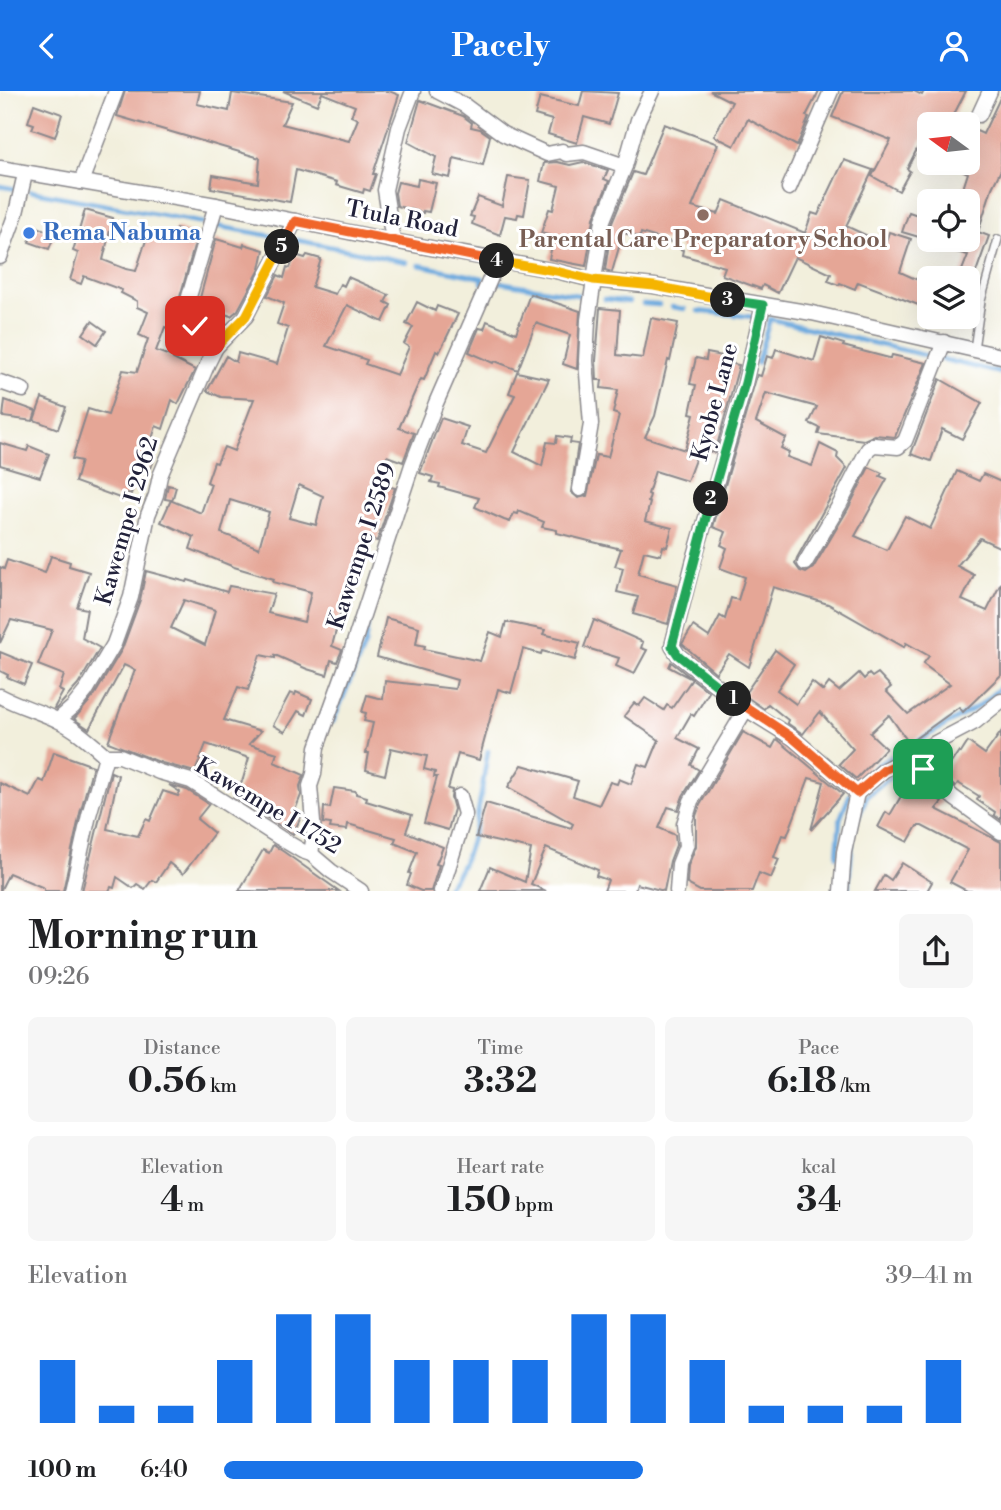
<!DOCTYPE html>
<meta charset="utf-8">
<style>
:root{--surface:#fff;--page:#f6f6f6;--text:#202124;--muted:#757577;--accent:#1a73e8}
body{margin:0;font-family:"Libre Bodoni",serif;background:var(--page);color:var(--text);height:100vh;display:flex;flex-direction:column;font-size:26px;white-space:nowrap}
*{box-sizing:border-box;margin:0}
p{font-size:23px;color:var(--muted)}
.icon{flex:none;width:38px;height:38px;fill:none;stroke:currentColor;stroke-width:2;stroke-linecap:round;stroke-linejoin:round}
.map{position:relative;height:800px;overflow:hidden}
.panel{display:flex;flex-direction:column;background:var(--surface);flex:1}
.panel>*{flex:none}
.needle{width:46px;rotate:285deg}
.fabs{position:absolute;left:917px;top:21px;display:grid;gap:14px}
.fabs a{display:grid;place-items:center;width:63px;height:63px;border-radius:10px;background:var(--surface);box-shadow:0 7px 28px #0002;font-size:35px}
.pin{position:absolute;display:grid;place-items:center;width:60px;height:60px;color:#fff;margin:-30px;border-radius:14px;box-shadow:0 4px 10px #0006}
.km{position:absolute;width:35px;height:35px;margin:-18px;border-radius:50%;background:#222;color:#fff;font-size:19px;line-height:35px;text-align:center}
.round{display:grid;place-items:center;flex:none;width:74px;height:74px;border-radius:10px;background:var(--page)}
.summary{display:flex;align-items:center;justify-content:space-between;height:119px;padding:0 28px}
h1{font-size:38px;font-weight:800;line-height:52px}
.figures{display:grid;grid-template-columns:repeat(3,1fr);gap:10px;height:119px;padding:7px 28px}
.figures div{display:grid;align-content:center;border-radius:10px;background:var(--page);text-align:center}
.figures b{font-size:35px;font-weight:800}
.figures small{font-size:19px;font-weight:400}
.figures p{font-size:19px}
.chart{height:196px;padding:14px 28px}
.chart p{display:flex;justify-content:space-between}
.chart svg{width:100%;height:126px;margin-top:7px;stroke:var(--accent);stroke-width:6}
ul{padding:0 28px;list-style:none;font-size:23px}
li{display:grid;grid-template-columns:112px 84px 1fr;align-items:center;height:52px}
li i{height:18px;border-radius:9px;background:var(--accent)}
header{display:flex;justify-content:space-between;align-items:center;height:91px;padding:0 28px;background:var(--accent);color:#fff;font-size:32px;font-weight:800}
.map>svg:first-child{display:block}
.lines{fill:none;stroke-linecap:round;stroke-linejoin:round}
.stream{stroke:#6daadf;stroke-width:4.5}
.building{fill:#e5a696;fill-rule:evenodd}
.lane-casing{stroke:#8a888c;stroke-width:10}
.street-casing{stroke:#8a888c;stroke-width:17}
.lane{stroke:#fff;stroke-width:7}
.street{stroke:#fff;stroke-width:14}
.split-1-casing{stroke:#fff;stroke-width:14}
.split-2-casing{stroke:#fff;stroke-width:14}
.split-3-casing{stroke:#fff;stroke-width:14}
.split-4-casing{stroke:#fff;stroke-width:14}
.split-5-casing{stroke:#fff;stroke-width:14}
.split-6-casing{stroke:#fff;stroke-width:14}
.split-1{stroke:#f0652b;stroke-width:9}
.split-2{stroke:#22a559;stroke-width:9}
.split-3{stroke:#22a559;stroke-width:9}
.split-4{stroke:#f5b400;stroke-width:9}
.split-5{stroke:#f0652b;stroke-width:9}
.split-6{stroke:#f5b400;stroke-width:9}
.education-dot{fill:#8d6e63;stroke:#fff;stroke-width:2.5}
.shop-dot{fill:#3f7fe0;stroke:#fff;stroke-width:2.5}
.labels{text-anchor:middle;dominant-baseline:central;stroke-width:6;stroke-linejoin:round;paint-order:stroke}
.street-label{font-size:23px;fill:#22223b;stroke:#fff}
.shop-label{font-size:23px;font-weight:bold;fill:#366cbe;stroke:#fff;text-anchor:start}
.education-label{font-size:23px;font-weight:bold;fill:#785e54;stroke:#fff}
</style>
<header><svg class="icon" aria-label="back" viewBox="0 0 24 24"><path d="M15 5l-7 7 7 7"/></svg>Pacely<svg class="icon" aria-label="person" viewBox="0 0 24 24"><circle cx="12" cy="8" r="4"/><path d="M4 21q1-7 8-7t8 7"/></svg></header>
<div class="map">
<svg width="1001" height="800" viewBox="0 0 1001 800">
<rect width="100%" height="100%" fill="#fff"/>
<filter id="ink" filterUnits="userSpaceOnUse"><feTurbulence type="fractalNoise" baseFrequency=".0143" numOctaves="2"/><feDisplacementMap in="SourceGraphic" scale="14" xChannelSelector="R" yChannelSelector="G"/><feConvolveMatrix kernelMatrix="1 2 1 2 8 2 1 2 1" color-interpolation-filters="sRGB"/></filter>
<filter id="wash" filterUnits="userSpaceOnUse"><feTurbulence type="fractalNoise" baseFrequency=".00686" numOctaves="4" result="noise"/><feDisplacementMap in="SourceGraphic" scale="28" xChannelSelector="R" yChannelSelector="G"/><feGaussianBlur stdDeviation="1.57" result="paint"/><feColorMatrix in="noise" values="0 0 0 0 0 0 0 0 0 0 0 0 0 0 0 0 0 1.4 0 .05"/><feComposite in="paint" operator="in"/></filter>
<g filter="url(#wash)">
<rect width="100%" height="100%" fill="#f2efdc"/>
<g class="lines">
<!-- stream -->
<g class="stream">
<path d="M0 95 16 98"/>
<path d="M30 100 203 132"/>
<path d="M216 135 283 147"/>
<path d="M297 149 407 171"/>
<path d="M419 174 483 187 482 192"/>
<path d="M493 190 589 206"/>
<path d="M604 208 629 211"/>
<path d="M643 213 659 214"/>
<path d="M672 216 685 218"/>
<path d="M698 220 754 226"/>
<path d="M757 272 770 228 1001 282"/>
<path d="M681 544 684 562"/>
<path d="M333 631 365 554 369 524"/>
<path d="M863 688 879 673 980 614 1001 596"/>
<path d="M859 725 867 705 885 690 935 660"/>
<path d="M837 765 840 728 850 703"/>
<path d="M447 796C476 767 481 699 488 660"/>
<path d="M848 800 852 754"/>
</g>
</g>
<g id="blocks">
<!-- building -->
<g class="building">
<path d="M125 0H200L197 13 229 20 232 2 292 11 282 33 349 50 358 28 351 25 355 15 322 2 317 14 283 0H389L399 4 373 83H376L370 100 364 98 363 102 336 94 337 91 296 79 290 111 211 97 213 84 258 92 260 67 117 25Z"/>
<path d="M583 0 618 2 609 33 584 26 577 52 548 43 552 29 535 24 540 6 579 15Z"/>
<path d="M710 0H819L806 25 809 26 797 55 748 28 734 55 714 45 732 11Z"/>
<path d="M843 0H914L922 4 924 0H966L949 33H929V52L922 48 907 78 910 80 899 100 872 85 891 49 832 26Z"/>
<path d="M1001 5V79L992 97 978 141 989 145 972 192 968 191V187H959L968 164 925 153 926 149H968V110H959L968 82 947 72H968V36L983 43Z"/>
<path d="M420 9 463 25 472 32 471 36 480 38 490 45 483 74 454 67 450 87 432 83 436 66 408 51Z"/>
<path d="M34 13 62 23 55 46 32 38 34 33 28 31Z"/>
<path d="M664 33 718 53 692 116 718 123 724 109 805 142 812 122 818 124 844 69 873 79 846 135 885 153 889 141 911 148 900 181 929 194V218L858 191 855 198 840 192 839 194 828 190 831 183 795 166 778 202 763 194 761 198 722 184 725 176 682 164 683 159 680 158 681 154 641 142 640 146 623 142 612 181 605 179 612 132 633 81 643 84Z"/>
<path d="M557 71 570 74 583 71 608 79 604 88 609 90 594 127 586 175 549 168 554 146 541 142 549 118 553 119 559 95 540 90 544 72Z"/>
<path d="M508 86 530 89 524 124 518 123 517 127 505 125 500 144 472 133 474 126 470 125 478 106 502 115Z"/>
<path d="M418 88 436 92 429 121 423 120V122L397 115 395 102 398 91 417 95Z"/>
<path d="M85 119 113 127 103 169 126 178 136 180 148 143 171 150 176 137 197 145 178 213 168 237 165 236 156 260 173 266V268L195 279 178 313 172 309 163 338 156 335 147 364 155 366 151 377 140 374 131 403 127 402 125 409 75 391 81 370 72 368 88 318 108 324 123 279 137 281 148 248 139 244 148 221 137 216V210L121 202 122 199 84 185 81 193 70 189 77 166 78 162 73 160Z"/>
<path d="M909 121 929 128V149L902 141Z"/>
<path d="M35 135 55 143 49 158 29 151Z"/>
<path d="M216 148 243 156 244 153 264 159 260 178 238 219 231 225 198 214Z"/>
<path d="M295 164 305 167 307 164 321 168 312 196 335 203 340 193 344 195 348 186 389 204 385 211 391 214 383 231 347 214 326 255 367 269 365 273 397 284 409 256 404 253 413 236 406 233 417 211 435 220 437 215 458 223 439 262 436 260 424 289 421 288 417 296 399 337 414 342 403 371 387 365 378 393 395 397 377 450 367 447 360 482 356 481 350 506 345 505 332 555 342 559 337 571 331 569 327 584 307 578 275 564V567L260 564 248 599 238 596 224 629 261 640 249 653 277 662 274 671 304 684 300 695 301 704 294 722 301 726 293 743 234 706 243 688 249 667 206 653 195 681 162 672 108 651 135 579 124 574 89 638 74 628 94 605 122 558 140 509 146 480 187 491 188 489 227 501 229 495 274 503 268 522 304 531 311 501 273 491 274 488 234 476 190 458 194 446 161 431 171 409 165 408 168 394 176 396 172 410 201 422 211 393 207 391 214 371 217 372 224 356 234 360 254 308 221 306 207 300 226 265 236 271 238 262 277 273 288 237 277 233 284 212 267 205 278 184 284 187 287 176 290 177ZM299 394 323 405 316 434 289 427ZM230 409 269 421 259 457 221 442ZM184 509 215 519 205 554 171 537Z"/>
<path d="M530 203 580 220 577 278 563 273 570 244 536 232 518 279 495 270 494 272 469 261 479 237 484 238 487 230 516 242Z"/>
<path d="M600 217 620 219 617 264 643 267 651 227 678 232 670 270 668 269 655 325 645 346 685 359 694 323 690 322 696 294 690 293 696 267 706 269 707 262 733 267 732 273 739 274 715 362 699 358 687 390 655 380 648 403 650 404 648 411 650 412 645 430 672 437 667 456 663 455 661 464 644 460 638 483 677 494 668 533 633 523 638 506 617 501 623 477 615 475 621 458 557 442V439L542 436 544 431 519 420 518 423 514 422 510 431 504 429 475 416 479 407 439 396 440 393 431 391 433 386 420 382 441 327 468 336 462 354 486 362 515 304 509 302 517 281 549 288 514 361 542 375 547 351 556 352 557 345 571 347 570 352 578 353 571 401 578 407 587 405 596 364 608 366 619 324 613 322 618 299 601 297 602 289H597L596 270Z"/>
<path d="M92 230 106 240 97 253 83 243Z"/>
<path d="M821 246 844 253 843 255 889 267H891L892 264 926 272 895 346 875 344 864 349 818 343 820 337 809 332 817 316 766 302 756 331 786 347 781 357 789 361 787 366 812 375 820 353 838 362 837 367 847 377 797 467 795 473 800 480 806 482 813 477 848 418 869 376 882 382 880 385 887 388 855 445 887 459 905 425 930 438 957 380 979 390 983 383 1001 391V457L980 447 957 475 974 484 962 509 987 520 1001 492V584L963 621 959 616 909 652 889 624 870 642 886 657 856 688 839 673 853 658 820 621 803 643 787 632 788 629 768 613 764 618 744 604 775 559 794 573 777 599 796 613 812 591 823 600 829 592 839 600 859 582 864 588 869 583 872 586 878 582 891 596 886 600 908 623 950 593 923 573 929 565 906 552 904 556 828 513 773 496 749 576 729 563 716 582 682 553 693 535 709 546 720 525 725 528 731 507 738 509 745 486 720 477 727 457 721 454 726 441 713 436 757 284 761 285 767 265 773 267 776 258 814 270Z"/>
<path d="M940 288 982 312 962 348 942 338 931 370 911 363Z"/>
<path d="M42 307 66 316 58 338 34 329Z"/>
<path d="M5 309 36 320 33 330 3 326Z"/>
<path d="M0 352 27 360 29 355 49 363 40 386 0 374Z"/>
<path d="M51 465 70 471 69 475 89 481 77 516 87 518 82 547 100 557 78 594 56 618 54 617 63 601 59 599 64 584 38 574 52 539 11 529 0 552V476L4 478 7 469 45 482Z"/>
<path d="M386 527 419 536 416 553 425 555 424 558 480 570 490 541 502 546 506 531 545 539 543 543 580 552 575 569 542 560 541 563 523 558 511 602 498 598 479 669 458 663 448 698 452 699 451 707 454 718 448 739 424 732 437 686H434L435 681 424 678 427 665 391 657 385 684 366 679 369 662H366L373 632 364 630 366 622 362 621 367 604 383 608 385 590 455 598 457 589 377 566Z"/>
<path d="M594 529 643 551 641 557 647 559 634 583 616 575 619 567 584 556Z"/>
<path d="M0 561 32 574 24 593 7 586 8 584 0 580Z"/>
<path d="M671 571 709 601 694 625 691 623 677 647 699 658 691 674 699 679 683 705 678 719 668 716 659 737 675 744 676 754 670 770 664 800 637 793 635 800H604L608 789 596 785 598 779 546 757 531 793 546 800H480L490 776 525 791 531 758 476 746 486 712 571 737 573 733 508 696 522 674 578 690 573 705 599 714 610 691 617 693 619 688 631 693 638 673 648 676 659 649 624 625 634 612 639 615 645 607 664 619 667 614 672 617 692 588 669 576Z"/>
<path d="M296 601 312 608 306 624 298 620 285 641 273 634 290 602 295 604Z"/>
<path d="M743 641 772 657 777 648 843 703 811 739 824 691 809 687 787 745 782 744 774 766 779 768 771 787 759 782 752 800H700L687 793 688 775 696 755V725L700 714Z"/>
<path d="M1001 641V729L994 724 995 721 977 709 979 705 958 692 955 696 943 684 959 660 961 662 968 651 985 663Z"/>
<path d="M54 661 93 675 80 722 63 800H44V797L9 782 0 800V692L30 706 39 689 44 691Z"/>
<path d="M111 681 118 684 107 738 138 745 146 728 150 730 163 700 178 705 180 701 169 694 187 699 209 713 197 728 214 742 183 783 169 772 156 791 152 789 145 798 137 793 133 797 117 786 114 797 111 796 109 800H82Z"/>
<path d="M911 682 942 711 936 718 1001 751V800H967L950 791 968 759 922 735H917L908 751 878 736 886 721 890 724 907 695 903 692Z"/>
<path d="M334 697 356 700V703L367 706 366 710 412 724 406 741 443 756 436 773 439 774 431 800H421L407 794 411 783 409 782 417 761 394 752 396 747 348 733 347 739 330 737 331 733 323 732 324 716 330 717Z"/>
<path d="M273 754 284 761 339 800H239L263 759 269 762Z"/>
<path d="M902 772 932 791 927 800H875L884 784 891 789Z"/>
</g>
</g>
</g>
<g filter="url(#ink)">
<use href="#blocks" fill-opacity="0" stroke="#8a888c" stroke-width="2"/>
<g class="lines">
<!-- lane casing -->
<g class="lane-casing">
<path id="lane" d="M974 258 981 210 998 148"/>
</g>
<!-- street casing -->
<g class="street-casing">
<g id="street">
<path d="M437 0 464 14 503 43 547 63 562 60 566 63 584 61 625 75"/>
<path d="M979 24 990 0"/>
<path d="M0 77 216 114 393 150 556 180 593 189 654 195 812 222 1001 265"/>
<path d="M81 91 116 0"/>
<path d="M789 97 831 0"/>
<path d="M216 114 188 209C186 232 201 241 216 256"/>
<path d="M393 150 385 99 399 37 413 0"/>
<path d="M0 166 16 122 25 83"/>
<path d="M763 214 745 292 693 472 672 555 678 564 746 618 793 647 857 702"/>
<path d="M0 291 23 299"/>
<path d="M580 398 591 333 586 270 588 229 603 129 625 75 638 29 652 0"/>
<path d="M805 472 840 413 868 358 874 354 898 356 905 350 944 251"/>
<path d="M0 605C19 615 38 620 57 629 75 637 91 652 106 665H120L159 681 191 690 280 747 302 760 311 763 331 780 361 800"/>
<path d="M58 629 73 616 86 600 114 553 131 506 148 424 156 404 160 385 208 272 216 256 246 225 295 130"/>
<path d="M909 668 954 707 1001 741"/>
<path d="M311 763 314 743 310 695 314 683 317 656 348 570 412 374 436 312 498 170"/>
<path d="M72 800 89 724 106 665"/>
<path d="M441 800 465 723 460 705"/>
<path d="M677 800 679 773 686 755 684 733 691 710 746 618"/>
<path d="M841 800 844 761 857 702 884 679 975 631 1001 610"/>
</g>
</g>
<!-- lane -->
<use href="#lane" class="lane"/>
<!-- street -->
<use href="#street" class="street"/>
</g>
</g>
<g class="lines" filter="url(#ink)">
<!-- split-1 casing -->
<g class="split-1-casing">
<path id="split-1" d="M734 608 793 647 857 702 884 679 909 668 923 678"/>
</g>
<!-- split-2 casing -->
<g class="split-2-casing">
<path id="split-2" d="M711 408 672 555 678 564 734 608"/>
</g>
<!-- split-3 casing -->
<g class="split-3-casing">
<path id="split-3" d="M711 408 745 292 763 214 728 209"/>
</g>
<!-- split-4 casing -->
<g class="split-4-casing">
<path id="split-4" d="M497 170 556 180 593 189 654 195 728 209"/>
</g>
<!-- split-5 casing -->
<g class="split-5-casing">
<path id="split-5" d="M282 156 295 130 497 170"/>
</g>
<!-- split-6 casing -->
<g class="split-6-casing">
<path id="split-6" d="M195 235 216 256 246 225 282 156"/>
</g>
<!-- split-1 -->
<use href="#split-1" class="split-1"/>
<!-- split-2 -->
<use href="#split-2" class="split-2"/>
<!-- split-3 -->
<use href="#split-3" class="split-3"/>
<!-- split-4 -->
<use href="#split-4" class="split-4"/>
<!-- split-5 -->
<use href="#split-5" class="split-5"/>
<!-- split-6 -->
<use href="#split-6" class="split-6"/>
</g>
<!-- markers -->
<circle class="education-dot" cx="703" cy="124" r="7"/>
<circle class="shop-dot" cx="29" cy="142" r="7"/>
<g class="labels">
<!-- street labels -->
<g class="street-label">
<text transform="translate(402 128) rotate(11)">Ttula Road</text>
<text transform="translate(715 311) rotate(-75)">Kyobe Lane</text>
<text transform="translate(127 430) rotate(-74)">Kawempe I 2962</text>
<text transform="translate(362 455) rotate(-72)">Kawempe I 2589</text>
<text transform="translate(268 715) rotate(31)">Kawempe I 1752</text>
</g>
<!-- shop labels -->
<g class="shop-label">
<text x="43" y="142">Rema Nabuma</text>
</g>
<!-- education labels -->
<g class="education-label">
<text x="703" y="149">Parental Care Preparatory School</text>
</g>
</g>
</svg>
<div class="fabs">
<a><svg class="needle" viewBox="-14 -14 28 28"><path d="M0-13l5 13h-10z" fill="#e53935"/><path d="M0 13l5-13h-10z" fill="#757577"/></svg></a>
<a><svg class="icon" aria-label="locate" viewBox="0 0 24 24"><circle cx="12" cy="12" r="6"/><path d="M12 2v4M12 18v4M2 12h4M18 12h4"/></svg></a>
<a><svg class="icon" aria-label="layers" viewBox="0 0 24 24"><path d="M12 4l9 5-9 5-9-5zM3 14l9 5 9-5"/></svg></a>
</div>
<div class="pin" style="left:923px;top:678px;background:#1e9e55"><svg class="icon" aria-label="arrive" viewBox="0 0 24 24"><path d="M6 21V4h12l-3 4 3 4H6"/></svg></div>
<div class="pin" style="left:195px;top:235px;background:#d93025"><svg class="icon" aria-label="check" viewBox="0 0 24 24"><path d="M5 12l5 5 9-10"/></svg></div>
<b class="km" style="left:734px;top:608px">1</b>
<b class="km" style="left:711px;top:408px">2</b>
<b class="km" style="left:728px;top:209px">3</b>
<b class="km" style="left:497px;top:170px">4</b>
<b class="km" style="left:282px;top:156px">5</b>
</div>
<section class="panel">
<div class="summary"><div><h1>Morning run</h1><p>09:26</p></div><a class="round"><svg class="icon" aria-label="share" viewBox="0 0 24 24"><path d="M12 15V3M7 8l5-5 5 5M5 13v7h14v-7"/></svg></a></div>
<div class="figures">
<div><p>Distance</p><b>0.56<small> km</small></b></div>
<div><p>Time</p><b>3:32</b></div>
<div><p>Pace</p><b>6:18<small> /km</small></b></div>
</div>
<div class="figures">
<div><p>Elevation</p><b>4<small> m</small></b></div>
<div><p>Heart rate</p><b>150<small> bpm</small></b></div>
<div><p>kcal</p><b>34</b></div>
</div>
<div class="chart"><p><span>Elevation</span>39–41 m</p>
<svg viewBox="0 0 160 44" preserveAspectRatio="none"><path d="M5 44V22M15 44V38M25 44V38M35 44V22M45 44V6M55 44V6M65 44V22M75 44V22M85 44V22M95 44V6M105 44V6M115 44V22M125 44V38M135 44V38M145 44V38M155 44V22"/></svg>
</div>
<ul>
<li><b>100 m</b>6:40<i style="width:56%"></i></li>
</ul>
</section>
